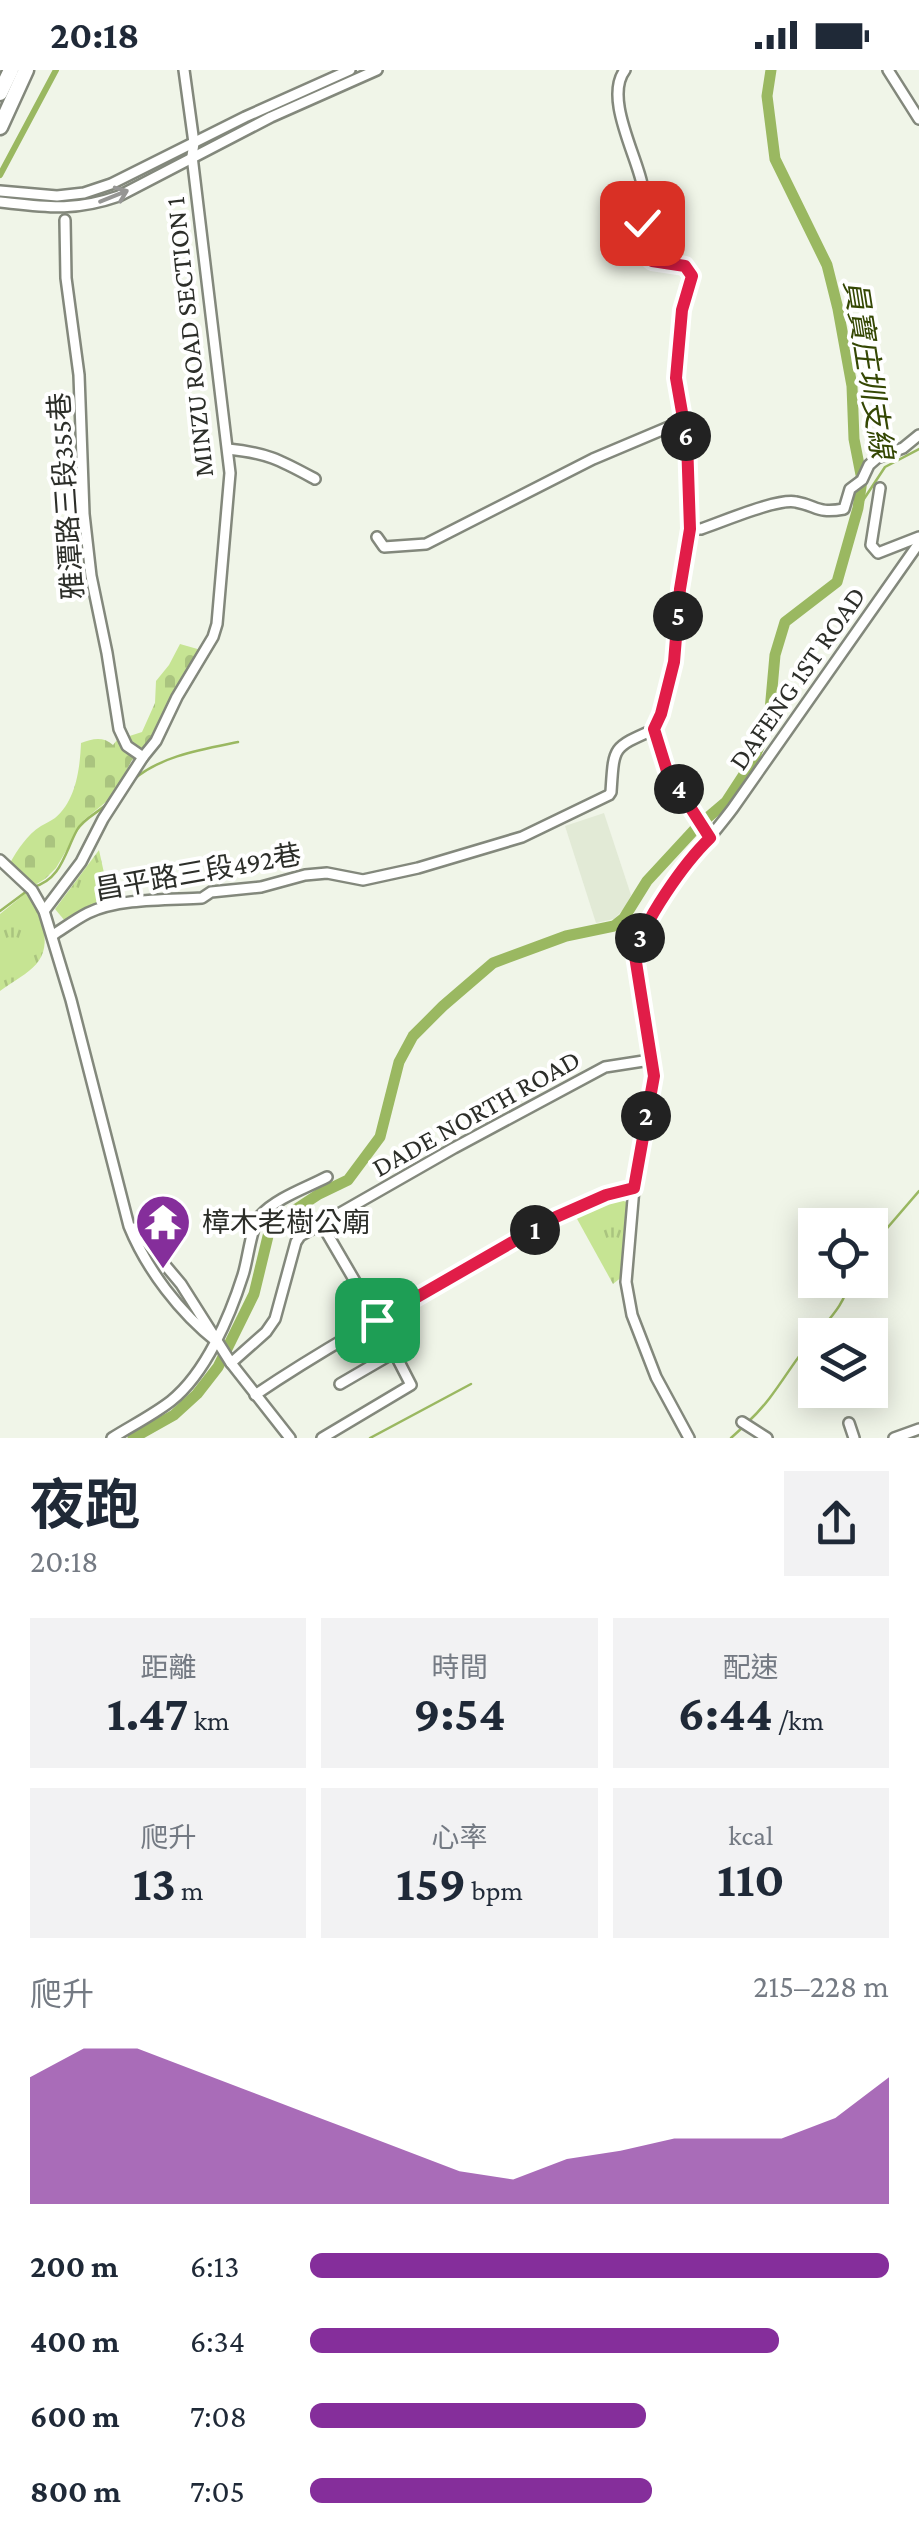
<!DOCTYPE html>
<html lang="zh-TW">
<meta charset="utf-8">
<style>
:root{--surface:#fff;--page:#f2f2f3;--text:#1f2937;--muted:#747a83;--accent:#852e9b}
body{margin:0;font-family:"Crimson Pro","Noto Sans TC",serif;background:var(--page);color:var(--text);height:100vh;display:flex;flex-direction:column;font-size:38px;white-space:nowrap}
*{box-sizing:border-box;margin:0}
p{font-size:32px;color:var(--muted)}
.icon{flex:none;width:55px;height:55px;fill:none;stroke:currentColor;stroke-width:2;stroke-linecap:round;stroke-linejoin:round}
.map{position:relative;height:1368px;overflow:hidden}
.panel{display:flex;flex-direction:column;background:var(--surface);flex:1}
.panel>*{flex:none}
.tools{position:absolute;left:798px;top:1138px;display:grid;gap:20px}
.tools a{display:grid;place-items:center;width:90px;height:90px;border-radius:0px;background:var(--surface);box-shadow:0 5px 25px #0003;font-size:50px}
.pin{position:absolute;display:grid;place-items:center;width:85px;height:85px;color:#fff;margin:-42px;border-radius:20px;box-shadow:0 5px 15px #0006}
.km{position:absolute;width:50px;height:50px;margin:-25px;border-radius:50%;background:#222;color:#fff;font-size:28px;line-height:50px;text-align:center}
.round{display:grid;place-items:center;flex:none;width:105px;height:105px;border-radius:0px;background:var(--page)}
.overview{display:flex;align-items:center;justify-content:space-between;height:170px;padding:0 30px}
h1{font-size:55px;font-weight:700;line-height:75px}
.figures{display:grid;grid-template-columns:repeat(3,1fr);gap:15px;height:170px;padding:10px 30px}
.figures div{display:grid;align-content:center;border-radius:0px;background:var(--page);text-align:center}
.figures b{font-size:50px;font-weight:700}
.figures small{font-size:28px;font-weight:400}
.figures p{font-size:28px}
.chart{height:280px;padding:20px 30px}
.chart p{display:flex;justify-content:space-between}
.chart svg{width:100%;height:180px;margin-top:10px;fill:var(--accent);opacity:.7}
ul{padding:0 30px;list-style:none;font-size:32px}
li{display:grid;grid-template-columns:160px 120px 1fr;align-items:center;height:75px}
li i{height:25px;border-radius:12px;background:var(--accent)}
.status{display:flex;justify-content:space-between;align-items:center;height:70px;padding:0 50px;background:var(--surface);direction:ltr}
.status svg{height:28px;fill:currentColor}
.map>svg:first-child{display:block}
.built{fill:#e2ead6}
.cemetery{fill:url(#cemetery-stones)}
.park{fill:url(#park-tufts)}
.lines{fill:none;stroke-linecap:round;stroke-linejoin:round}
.stream{stroke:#9ab861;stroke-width:2.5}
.canal{stroke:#9ab861;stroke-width:6}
.river{stroke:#9ab861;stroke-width:11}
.minor-casing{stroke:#83887c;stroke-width:14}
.highway-casing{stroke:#83887c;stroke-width:19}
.minor{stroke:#fff;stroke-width:9}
.highway{stroke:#fff;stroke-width:14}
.oneway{stroke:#969694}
.route-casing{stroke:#fff;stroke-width:20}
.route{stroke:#e11d48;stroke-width:12}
.labels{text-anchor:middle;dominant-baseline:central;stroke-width:8;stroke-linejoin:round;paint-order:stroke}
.street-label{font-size:28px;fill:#2c2e29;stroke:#fff}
.poi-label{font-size:28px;fill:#2c2e29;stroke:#fff;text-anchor:start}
.water-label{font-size:30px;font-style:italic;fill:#344703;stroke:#fff}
</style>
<div class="status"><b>20:18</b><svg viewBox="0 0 49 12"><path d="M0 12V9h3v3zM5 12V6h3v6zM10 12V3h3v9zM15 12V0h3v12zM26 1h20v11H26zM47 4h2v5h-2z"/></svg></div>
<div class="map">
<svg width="919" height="1368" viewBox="0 0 919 1368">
<defs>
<pattern id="cemetery-stones" width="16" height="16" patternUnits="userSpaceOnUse" patternTransform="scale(2.5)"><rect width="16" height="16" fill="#c6e493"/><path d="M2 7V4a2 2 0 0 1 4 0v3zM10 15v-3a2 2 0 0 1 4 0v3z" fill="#aac47f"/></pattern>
<pattern id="park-tufts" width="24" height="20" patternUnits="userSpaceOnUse" patternTransform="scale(2.5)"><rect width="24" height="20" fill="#c6e493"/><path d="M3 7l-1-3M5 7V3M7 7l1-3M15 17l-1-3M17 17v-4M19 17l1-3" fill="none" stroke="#aac47f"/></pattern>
</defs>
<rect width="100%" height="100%" fill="#f0f5e8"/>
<!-- built -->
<path class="built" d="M604 743 631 825 625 838 614 849 596 853 565 756Z"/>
<!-- cemetery -->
<path class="cemetery" d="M180 574 201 580 168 634 158 660 146 680 132 690 112 727 84 750 56 798 45 809 35 815 10 793C18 779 27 765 41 756 46 753 51 751 55 748 76 731 80 698 81 673 92 669 103 666 113 675L117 670 142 662 155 633 156 611 169 595Z"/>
<!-- park -->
<g class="park">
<path d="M99 780 104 803 95 838 65 851 55 839Z"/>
<path d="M26 823C35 831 39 840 42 852 53 894 29 900 0 921V844Z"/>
<path d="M617 1129 630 1133 623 1206 613 1214 576 1147 609 1130Z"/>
</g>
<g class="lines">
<!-- stream -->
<g class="stream">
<path d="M858 438 885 397 919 379"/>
<path d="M132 711C159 686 204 679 238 672"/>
<path d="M33 817C61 810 65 782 77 760 83 749 99 742 108 733"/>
<path d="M0 841 27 821"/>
<path d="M870 1178 919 1121"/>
<path d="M816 1265C830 1248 846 1233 849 1210"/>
<path d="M749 1351C776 1326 791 1293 815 1266"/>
<path d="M370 1368 471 1314"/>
<path d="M731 1368 743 1357"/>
</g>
<!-- canal -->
<path class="canal" d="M0 105 56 0"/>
<!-- river -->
<g class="river">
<path d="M706 749 726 732 754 689 769 652 775 585 785 552 837 512 858 438 862 410 854 369 852 316 838 239 827 195 775 89 767 26 771 0"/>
<path d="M133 1368 174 1345 197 1324 218 1297 254 1224 269 1162 275 1153 319 1124 348 1110 380 1067 399 992 413 966 443 936 493 893 566 866 614 856 624 848 647 811 696 758"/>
</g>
<!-- minor casing -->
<g class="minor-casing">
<g id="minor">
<path d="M625 0C604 27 636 84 642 114 646 140 637 168 652 191L685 196 692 206 682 240 676 308 687 371 690 459 680 519 674 592 661 645 655 659 667 701 710 768"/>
<path d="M888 0 919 49"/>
<path d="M0 121 57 126 84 123 111 114 245 47 350 0"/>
<path d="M0 132C46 137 73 142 119 126L271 47 377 0"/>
<path d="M65 150 66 208 79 305 84 444 91 506 107 583 119 659 127 676 143 687"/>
<path d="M228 379C268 383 280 390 315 409"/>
<path d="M880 418 871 475 878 483 919 467"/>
<path d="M690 459H701C722 452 777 428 796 432 818 436 817 444 844 439L850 419 862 410 869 395 877 388 903 378 919 365"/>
<path d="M377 467 384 477 426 474 593 389 683 351"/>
<path d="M0 790 32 820 44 841 71 930 129 1156C147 1200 180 1243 217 1272"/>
<path d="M44 841 81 792 103 749 143 687 156 671 177 627 213 567 217 554 230 403 192 86 194 73 184 0"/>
<path d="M53 865C64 858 76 849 88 843 119 828 168 830 202 828L211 822 261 817 305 805 327 803 363 810 418 798 522 767 609 725 611 722C614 676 612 678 655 659"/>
<path d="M321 1153 377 1249 411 1315 322 1368"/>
<path d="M134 1158 181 1214 231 1293 290 1368"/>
<path d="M231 1293 266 1262 275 1249 296 1172 300 1166 454 1078 605 997 650 990"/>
<path d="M340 1314 395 1282"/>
<path d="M255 1325C323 1279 396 1239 468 1199 522 1168 573 1133 634 1118"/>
<path d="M742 1352 767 1368"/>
<path d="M849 1353 854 1368"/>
<path d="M112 1368C131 1356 153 1345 171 1331 206 1303 230 1246 243 1205 248 1190 251 1156 260 1146 276 1128 306 1118 327 1107"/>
<path d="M689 1368 656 1307 632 1245 626 1212 634 1118 654 1006C650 988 650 970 647 952 644 931 632 906 635 884 640 845 708 772 733 738L919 473"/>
<path d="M894 1368 919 1359"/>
</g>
</g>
<!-- highway casing -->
<g class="highway-casing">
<g id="highway">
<path d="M0 23 11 0"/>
<path d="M0 57 26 0"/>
</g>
</g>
<!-- minor -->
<use href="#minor" class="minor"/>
<!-- highway -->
<use href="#highway" class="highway"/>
</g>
<!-- one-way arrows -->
<defs><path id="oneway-shaft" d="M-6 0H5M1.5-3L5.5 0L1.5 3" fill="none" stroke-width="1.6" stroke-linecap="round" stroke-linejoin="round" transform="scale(2.5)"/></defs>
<use class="oneway" href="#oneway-shaft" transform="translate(114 126) rotate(-22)"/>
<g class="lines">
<!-- route casing -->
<g class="route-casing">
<path id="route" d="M377 1250 556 1147 606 1125 634 1118 654 1006 635 886C642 852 685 792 710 768L667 701 654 659 661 644 674 592 680 519 690 459 687 371 676 308 682 240 692 206 685 196 652 191 649 188 642 153"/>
</g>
<!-- route -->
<use href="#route" class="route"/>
</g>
<!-- icons -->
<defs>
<g id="temple-pin" transform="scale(2.875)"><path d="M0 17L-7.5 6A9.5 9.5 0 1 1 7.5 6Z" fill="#852e9b" stroke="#fff"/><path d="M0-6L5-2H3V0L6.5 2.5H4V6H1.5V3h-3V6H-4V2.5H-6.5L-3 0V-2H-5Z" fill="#fff"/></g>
</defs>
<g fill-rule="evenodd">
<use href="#temple-pin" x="163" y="1152"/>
</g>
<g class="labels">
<!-- street labels -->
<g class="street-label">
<text transform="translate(189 267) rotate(-96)">MINZU ROAD SECTION 1</text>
<text transform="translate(66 426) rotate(-94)">雅潭路三段355巷</text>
<text transform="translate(797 608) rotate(-55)">DAFENG 1ST ROAD</text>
<text transform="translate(198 802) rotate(-10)">昌平路三段492巷</text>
<text transform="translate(476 1043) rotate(-29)">DADE NORTH ROAD</text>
</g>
<!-- poi labels -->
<g class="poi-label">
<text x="202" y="1152">樟木老樹公廟</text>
</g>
<!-- water labels -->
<g class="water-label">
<text transform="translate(869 299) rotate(81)">員寶庄圳支線</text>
</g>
</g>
</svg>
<div class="tools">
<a><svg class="icon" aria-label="locate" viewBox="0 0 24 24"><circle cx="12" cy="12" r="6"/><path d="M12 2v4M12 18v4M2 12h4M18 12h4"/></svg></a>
<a><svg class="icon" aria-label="layers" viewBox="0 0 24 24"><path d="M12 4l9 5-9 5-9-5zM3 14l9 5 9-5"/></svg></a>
</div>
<div class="pin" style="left:377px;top:1250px;background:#1e9e55"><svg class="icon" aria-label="arrive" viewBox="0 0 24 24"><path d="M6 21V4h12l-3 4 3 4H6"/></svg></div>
<div class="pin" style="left:642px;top:153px;background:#d93025"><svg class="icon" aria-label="check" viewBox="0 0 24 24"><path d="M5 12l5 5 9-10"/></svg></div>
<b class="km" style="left:535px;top:1160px">1</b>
<b class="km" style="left:646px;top:1046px">2</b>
<b class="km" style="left:640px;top:868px">3</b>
<b class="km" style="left:679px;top:719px">4</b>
<b class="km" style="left:678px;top:546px">5</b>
<b class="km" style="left:686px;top:366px">6</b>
</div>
<section class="panel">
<div class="overview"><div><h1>夜跑</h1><p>20:18</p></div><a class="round"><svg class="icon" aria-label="share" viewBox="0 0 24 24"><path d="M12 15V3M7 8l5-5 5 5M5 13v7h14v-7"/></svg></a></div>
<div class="figures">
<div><p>距離</p><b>1.47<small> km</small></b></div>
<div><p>時間</p><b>9:54</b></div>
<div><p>配速</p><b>6:44<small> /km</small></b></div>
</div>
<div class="figures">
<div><p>爬升</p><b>13<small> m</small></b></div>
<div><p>心率</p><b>159<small> bpm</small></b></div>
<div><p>kcal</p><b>110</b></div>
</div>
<div class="chart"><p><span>爬升</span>215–228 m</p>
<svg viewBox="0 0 160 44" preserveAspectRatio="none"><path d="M0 44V13L10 6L20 6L30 11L40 16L50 21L60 26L70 31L80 36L90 38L100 33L110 31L120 28L130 28L140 28L150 23L160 13V44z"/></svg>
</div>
<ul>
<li><b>200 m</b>6:13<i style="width:100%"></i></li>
<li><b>400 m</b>6:34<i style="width:81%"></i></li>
<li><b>600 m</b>7:08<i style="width:58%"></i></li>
<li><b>800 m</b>7:05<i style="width:59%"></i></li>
</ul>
</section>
